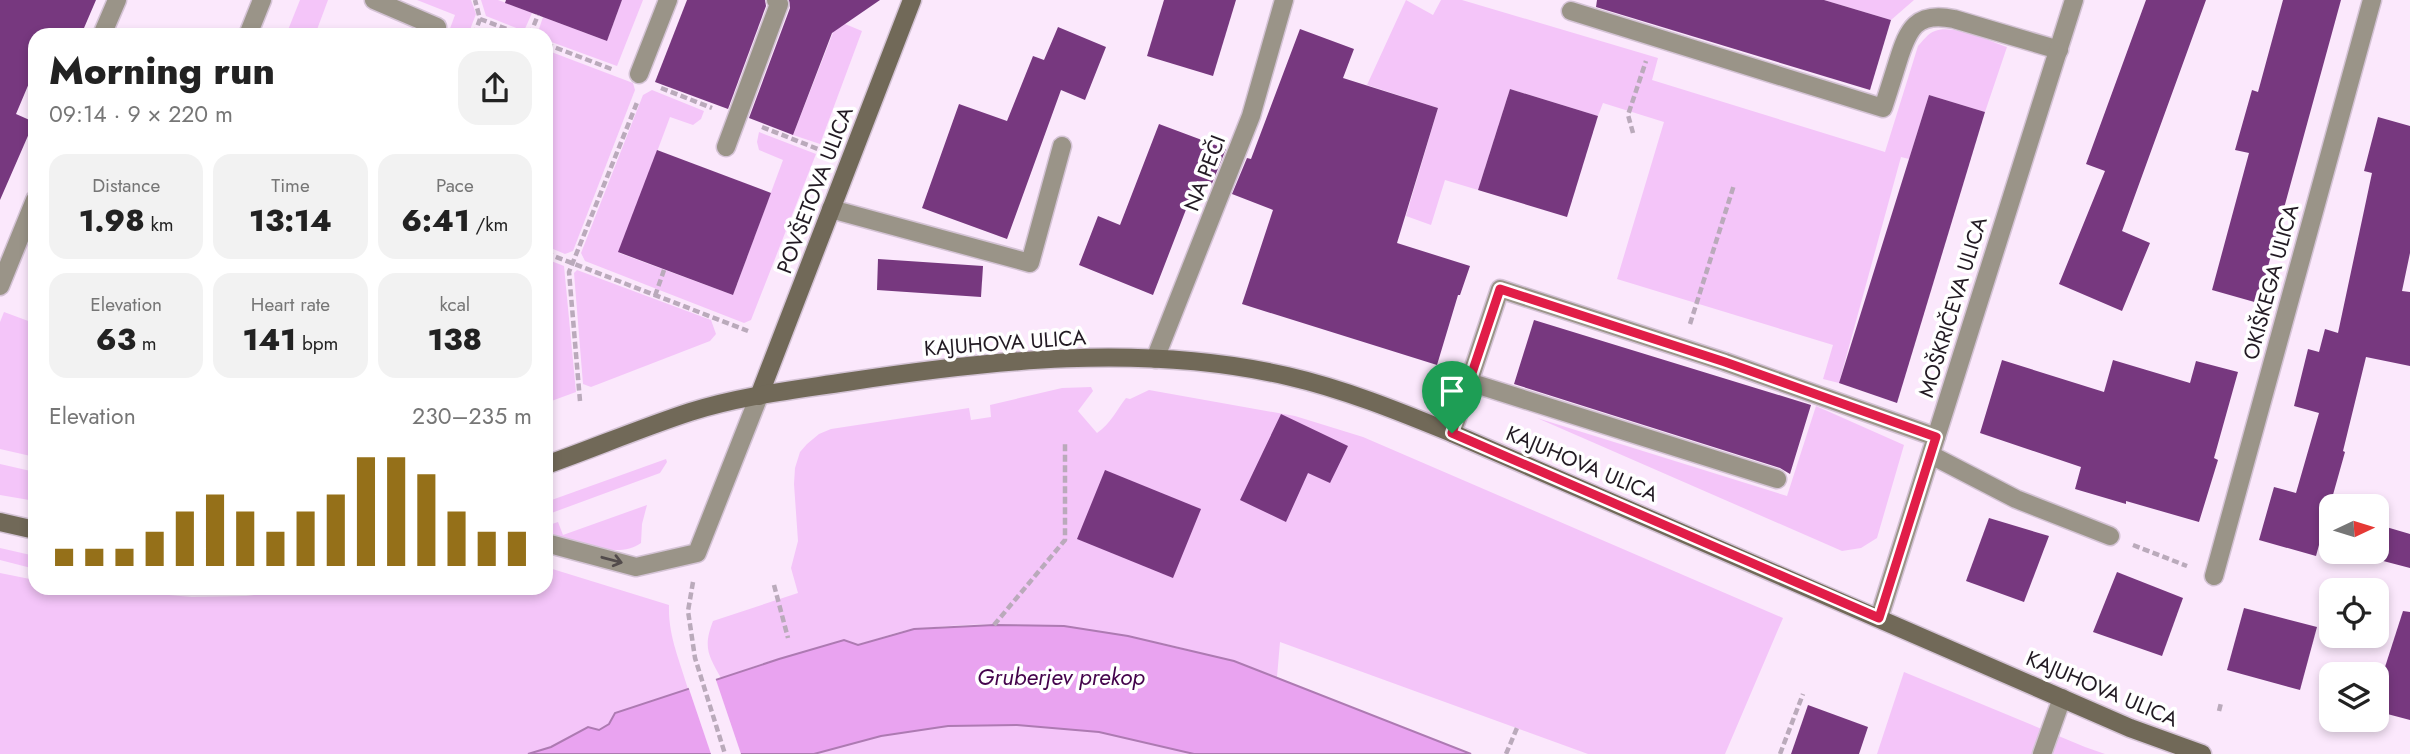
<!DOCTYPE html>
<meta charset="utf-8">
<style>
:root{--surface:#fff;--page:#f2f2f2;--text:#222;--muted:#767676;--accent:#957019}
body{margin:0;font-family:Jost,sans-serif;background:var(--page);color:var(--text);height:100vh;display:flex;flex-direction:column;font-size:26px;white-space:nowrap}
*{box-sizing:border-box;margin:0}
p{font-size:23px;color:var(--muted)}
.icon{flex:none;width:38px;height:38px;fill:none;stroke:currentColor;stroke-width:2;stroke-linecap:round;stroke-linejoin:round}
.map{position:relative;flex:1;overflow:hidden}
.side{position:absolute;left:28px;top:28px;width:525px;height:567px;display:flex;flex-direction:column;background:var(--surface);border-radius:21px;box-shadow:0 4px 10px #0003}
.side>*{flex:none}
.needle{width:46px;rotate:86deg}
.controls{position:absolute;left:2319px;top:494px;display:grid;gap:14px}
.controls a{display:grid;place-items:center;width:70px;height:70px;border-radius:14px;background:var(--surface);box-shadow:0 4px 10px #0003;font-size:35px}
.pin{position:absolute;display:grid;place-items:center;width:60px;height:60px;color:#fff;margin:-72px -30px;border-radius:50% 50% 50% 0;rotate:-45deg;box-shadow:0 0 7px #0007}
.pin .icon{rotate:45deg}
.round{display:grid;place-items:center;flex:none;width:74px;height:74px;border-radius:21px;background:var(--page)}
.headline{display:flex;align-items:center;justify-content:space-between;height:119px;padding:0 21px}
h1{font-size:38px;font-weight:800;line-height:52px}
.stats{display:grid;grid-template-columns:repeat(3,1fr);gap:10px;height:119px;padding:7px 21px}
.stats div{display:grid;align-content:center;border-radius:18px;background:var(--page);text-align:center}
.stats b{font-size:30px;font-weight:800}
.stats small{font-size:19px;font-weight:400}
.stats p{font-size:19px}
.chart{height:196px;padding:14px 21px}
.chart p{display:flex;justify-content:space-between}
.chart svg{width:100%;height:126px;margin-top:7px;stroke:var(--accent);stroke-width:6}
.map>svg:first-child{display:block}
.green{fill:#f4c5f9}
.water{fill:#e9a3f0;stroke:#ad7ab2;stroke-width:2}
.pier{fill:#fbe8fc}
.building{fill:#77387f}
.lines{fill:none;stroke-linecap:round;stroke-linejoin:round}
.lane-casing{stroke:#d4c3d5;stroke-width:21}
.street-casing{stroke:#d4c3d5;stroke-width:21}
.secondary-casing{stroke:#d4c3d5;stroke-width:21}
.path{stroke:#baaabb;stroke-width:4.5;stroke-dasharray:7 3.5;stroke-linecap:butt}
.lane{stroke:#9a9488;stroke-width:18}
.street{stroke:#9a9488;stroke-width:18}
.secondary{stroke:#716958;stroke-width:18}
.oneway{stroke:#524b4b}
.route-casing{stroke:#fff;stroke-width:14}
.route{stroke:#e11d48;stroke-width:9}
.labels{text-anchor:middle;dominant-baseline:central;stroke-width:7;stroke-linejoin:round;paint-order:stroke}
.street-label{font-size:21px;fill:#221a23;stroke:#fff}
.water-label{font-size:23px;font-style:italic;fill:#44034c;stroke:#fff}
</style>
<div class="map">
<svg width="2410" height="754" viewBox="0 0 2410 754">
<rect width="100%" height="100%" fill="#fbe8fc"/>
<!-- green -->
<g class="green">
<path d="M300 0H328L315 35H286Z"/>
<path d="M417 0H471L476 14 468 35 448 34 455 15Z"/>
<path d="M481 0H498L532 13 524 31 486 16Z"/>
<path d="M622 0H643L617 66 546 40V35H537L543 17 607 41Z"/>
<path d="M1406 0 1433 15 1441 0H1462L1658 58 1652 80 1885 152 1918 46C1923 41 1928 33 1935 31 1953 24 1989 41 2007 47L1985 112 1929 95 1909 159 1901 157 1839 383 1823 379 1833 345 1617 279 1664 122 1603 103 1598 116 1510 89 1478 190 1445 180 1431 225 1406 216 1438 108 1367 85Z"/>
<path d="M1824 0H1914L1891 20Z"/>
<path d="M845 24 862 31 820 144 793 135 836 25 841 27Z"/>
<path d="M546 50 633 83 635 90 573 251 565 254 546 246Z"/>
<path d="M652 90 704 111 701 119 693 125 670 117 619 253 733 295 783 160 759 150 757 142 759 132 816 154 751 320 744 323 585 261 581 253 643 95Z"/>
<path d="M546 259 564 266 576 392 546 403Z"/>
<path d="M577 270 711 320 716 334 710 341 591 387 583 384 574 273Z"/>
<path d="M4 312 31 322 35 313V457L0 449V322Z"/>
<path d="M1091 387 1093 391 1078 411 1097 433C1111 423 1116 411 1126 398L1130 399 1149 390 1295 416 1363 437 1783 618 1725 754H1588L1280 642 1277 677C1162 635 1038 614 916 629 895 631 875 641 855 645 830 650 806 653 781 658 761 663 741 672 721 678 708 655 703 647 713 621L798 593 791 568 798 541 794 484 795 468 800 452 807 444 819 434 831 429 969 408 971 420 991 417 990 405 1062 388Z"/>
<path d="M1816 406 1904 445 1877 538 1861 548 1842 551 1537 418 1787 496Z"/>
<path d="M666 459 667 462 660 473 546 515V502Z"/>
<path d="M0 464 35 472V501L0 495Z"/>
<path d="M647 505 642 524 641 543C616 561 574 540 546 532V526L558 522 563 535Z"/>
<path d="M0 548 35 556V569L0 560Z"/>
<path d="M546 567 669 605C668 636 680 661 688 689L615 713 609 724 599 730 588 727 551 747 528 754H0V573L35 580V588H88L192 597 246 596 314 588H546Z"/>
<path d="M1904 672 2085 747 2105 754H1877Z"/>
<path d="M1017 725 1099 732 1194 754H814L881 736 948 726Z"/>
</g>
<!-- water -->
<path class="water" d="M994 625 1064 626 1128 636 1234 661 1471 754H1194L1099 732 1017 725 948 726 881 736 814 754H528L551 747 588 727 599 730 609 724 615 713 779 659 844 640 858 645 914 629Z"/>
<!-- pier -->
<path class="pier" d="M715 677 741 754H711L688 686Z"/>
<!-- building -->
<g class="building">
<path d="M0 0H96L81 35H35V69L16 114 34 122 0 200Z"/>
<path d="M506 0H622L607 41 505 3Z"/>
<path d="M687 0H765L766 6 728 109 655 82Z"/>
<path d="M789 0H880L832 33 793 135 749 118 790 8Z"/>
<path d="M1164 0H1236L1213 76 1147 56Z"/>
<path d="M1597 0H1824L1891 20 1870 90 1596 7Z"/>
<path d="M2146 0H2206L2122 231 2150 243 2122 311 2059 284 2105 171 2086 164Z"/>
<path d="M2283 0H2341L2258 303 2212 290 2249 153 2235 150 2252 90 2258 92Z"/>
<path d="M1058 27 1106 47 1085 100 1061 90 1007 239 922 208 959 104 1007 121 1033 56 1044 60Z"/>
<path d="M1300 29 1354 49 1343 78 1438 108 1397 243 1470 266 1460 295H1458L1437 365 1242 304 1273 210 1232 194 1247 158 1251 159Z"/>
<path d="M1510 89 1598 116 1567 217 1478 190Z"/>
<path d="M1929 95 1985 112 1897 403 1839 383Z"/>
<path d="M2378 117 2410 126V253L2402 291 2410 292V366L2366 357 2343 451 2345 452 2329 509H2331V548L2319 545 2316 556 2259 540 2274 487 2296 493 2319 413 2294 406 2308 349 2319 352 2325 329 2338 333 2372 173 2364 171Z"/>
<path d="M1159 124 1226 149 1211 186 1197 181 1153 295 1079 265 1098 216 1120 225Z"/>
<path d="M657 150 771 193 733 295 618 252Z"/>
<path d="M878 259 983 266 981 297 877 290Z"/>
<path d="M1534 320 1811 405 1790 474 1780 468 1514 384Z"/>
<path d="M2002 360 2104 392 2113 360 2190 383 2196 361 2238 372 2214 458 2218 460 2199 522 2126 501V504L2075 489 2081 467 1980 433Z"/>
<path d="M1281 414 1348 446 1330 483 1308 473 1286 522 1240 500Z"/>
<path d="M1105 470 1201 509 1173 578 1077 539Z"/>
<path d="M1989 518 2049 536 2024 602 1966 581Z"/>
<path d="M2376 524 2410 534V568L2345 551H2376Z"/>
<path d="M2117 572 2183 598 2162 656 2093 632Z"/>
<path d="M2244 608 2317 627 2300 690 2227 670Z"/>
<path d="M2403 611 2410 612V720L2376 711V695Z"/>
<path d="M1808 705 1868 727 1859 754H1791Z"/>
</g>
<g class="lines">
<!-- lane casing -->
<g class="lane-casing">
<g id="lane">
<path d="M374 0 437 27"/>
<path d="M1571 11 1883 108C1888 93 1893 77 1898 61 1908 29 1916 11 1954 19L2059 50"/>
<path d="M102 35 117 0"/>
<path d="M248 35 262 0"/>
<path d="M639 74 668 0"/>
<path d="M726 147 779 4 776 0"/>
<path d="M831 209 1030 263 1062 146"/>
<path d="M0 286 35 200"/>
<path d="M1155 359 1251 116 1284 0"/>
<path d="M1469 382 1777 479"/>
<path d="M1452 433 1500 289 1725 362 1936 437"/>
<path d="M1931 455 2016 499 2110 536"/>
<path d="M546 543 636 567 697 553 759 396"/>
<path d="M2042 754 2062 698"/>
</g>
</g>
<!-- street casing -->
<g class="street-casing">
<g id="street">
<path d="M2214 576 2372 0"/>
<path d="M1879 618 2074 0"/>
</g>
</g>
<!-- secondary casing -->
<g class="secondary-casing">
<g id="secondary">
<path d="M759 396 912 0"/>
<path d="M546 465C594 448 641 428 690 412 740 396 794 390 846 382 990 360 1143 343 1287 376 1344 389 1398 411 1452 433L2130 728 2202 754"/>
<path d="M0 522 35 530"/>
</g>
</g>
<!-- path -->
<g class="path">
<path d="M480 19 523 35"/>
<path d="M474 35 480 19 475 0"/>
<path d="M530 35 538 15"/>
<path d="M546 44 614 70"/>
<path d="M661 88 712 108"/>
<path d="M762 127 823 151"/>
<path d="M1633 133 1628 115 1646 61"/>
<path d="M546 253 748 331"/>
<path d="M655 296 664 270"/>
<path d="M1690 324 1734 185"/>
<path d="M580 401 569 272 638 100"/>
<path d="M2133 545 2187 566"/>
<path d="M693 582 688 611 695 658 725 754"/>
<path d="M774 585 788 638"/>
<path d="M994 625 1065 540V441"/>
<path d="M2219 711 2221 703"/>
<path d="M1506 754 1517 728"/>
<path d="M1780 754 1803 694"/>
</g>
<!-- lane -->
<use href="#lane" class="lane"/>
<!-- street -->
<use href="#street" class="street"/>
<!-- secondary -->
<use href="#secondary" class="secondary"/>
</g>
<!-- one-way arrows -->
<defs><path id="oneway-shaft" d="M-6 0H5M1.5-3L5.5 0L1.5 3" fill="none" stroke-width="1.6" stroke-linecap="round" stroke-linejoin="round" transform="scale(1.75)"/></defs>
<use class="oneway" href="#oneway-shaft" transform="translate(612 560) rotate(15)"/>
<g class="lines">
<!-- route casing -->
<g class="route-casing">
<path id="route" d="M1500 289 1725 362 1936 437 1879 618 1452 433Z"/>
</g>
<!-- route -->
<use href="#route" class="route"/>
</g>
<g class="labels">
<!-- street labels -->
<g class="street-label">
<text transform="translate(1205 173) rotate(-69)">NA PEČI</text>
<text transform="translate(815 190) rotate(-69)">POVŠETOVA ULICA</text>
<text transform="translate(2271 282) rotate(-75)">OKIŠKEGA ULICA</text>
<text transform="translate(1953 307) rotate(-73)">MOŠKRIČEVA ULICA</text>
<text transform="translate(1005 343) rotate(-4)">KAJUHOVA ULICA</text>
<text transform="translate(1582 464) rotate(23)">KAJUHOVA ULICA</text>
<text transform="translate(2102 689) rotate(23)">KAJUHOVA ULICA</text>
</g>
<!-- water labels -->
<g class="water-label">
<text x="1061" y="677">Gruberjev prekop</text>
</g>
</g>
</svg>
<div class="controls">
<a><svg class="needle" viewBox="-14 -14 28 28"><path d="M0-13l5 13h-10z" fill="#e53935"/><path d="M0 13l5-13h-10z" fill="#767676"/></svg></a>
<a><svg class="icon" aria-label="locate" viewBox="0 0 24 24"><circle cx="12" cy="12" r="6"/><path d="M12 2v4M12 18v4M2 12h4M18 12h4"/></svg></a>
<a><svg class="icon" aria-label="layers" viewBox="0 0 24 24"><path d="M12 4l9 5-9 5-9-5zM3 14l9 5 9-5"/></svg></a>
</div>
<div class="pin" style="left:1452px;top:433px;background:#1e9e55"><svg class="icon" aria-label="arrive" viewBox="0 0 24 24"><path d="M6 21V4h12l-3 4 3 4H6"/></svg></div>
<section class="side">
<div class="headline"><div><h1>Morning run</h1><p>09:14 · 9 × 220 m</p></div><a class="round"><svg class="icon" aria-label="share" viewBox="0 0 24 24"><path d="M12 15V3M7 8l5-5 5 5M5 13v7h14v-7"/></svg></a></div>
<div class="stats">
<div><p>Distance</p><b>1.98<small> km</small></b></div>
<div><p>Time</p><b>13:14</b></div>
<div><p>Pace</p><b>6:41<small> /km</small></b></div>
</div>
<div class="stats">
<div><p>Elevation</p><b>63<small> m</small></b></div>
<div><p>Heart rate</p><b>141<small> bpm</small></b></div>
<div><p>kcal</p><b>138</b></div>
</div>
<div class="chart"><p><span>Elevation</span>230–235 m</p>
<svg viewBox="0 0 160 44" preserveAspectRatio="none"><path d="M5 44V38M15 44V38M25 44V38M35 44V32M45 44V25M55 44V19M65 44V25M75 44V32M85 44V25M95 44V19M105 44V6M115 44V6M125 44V12M135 44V25M145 44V32M155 44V32"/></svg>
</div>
</section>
</div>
